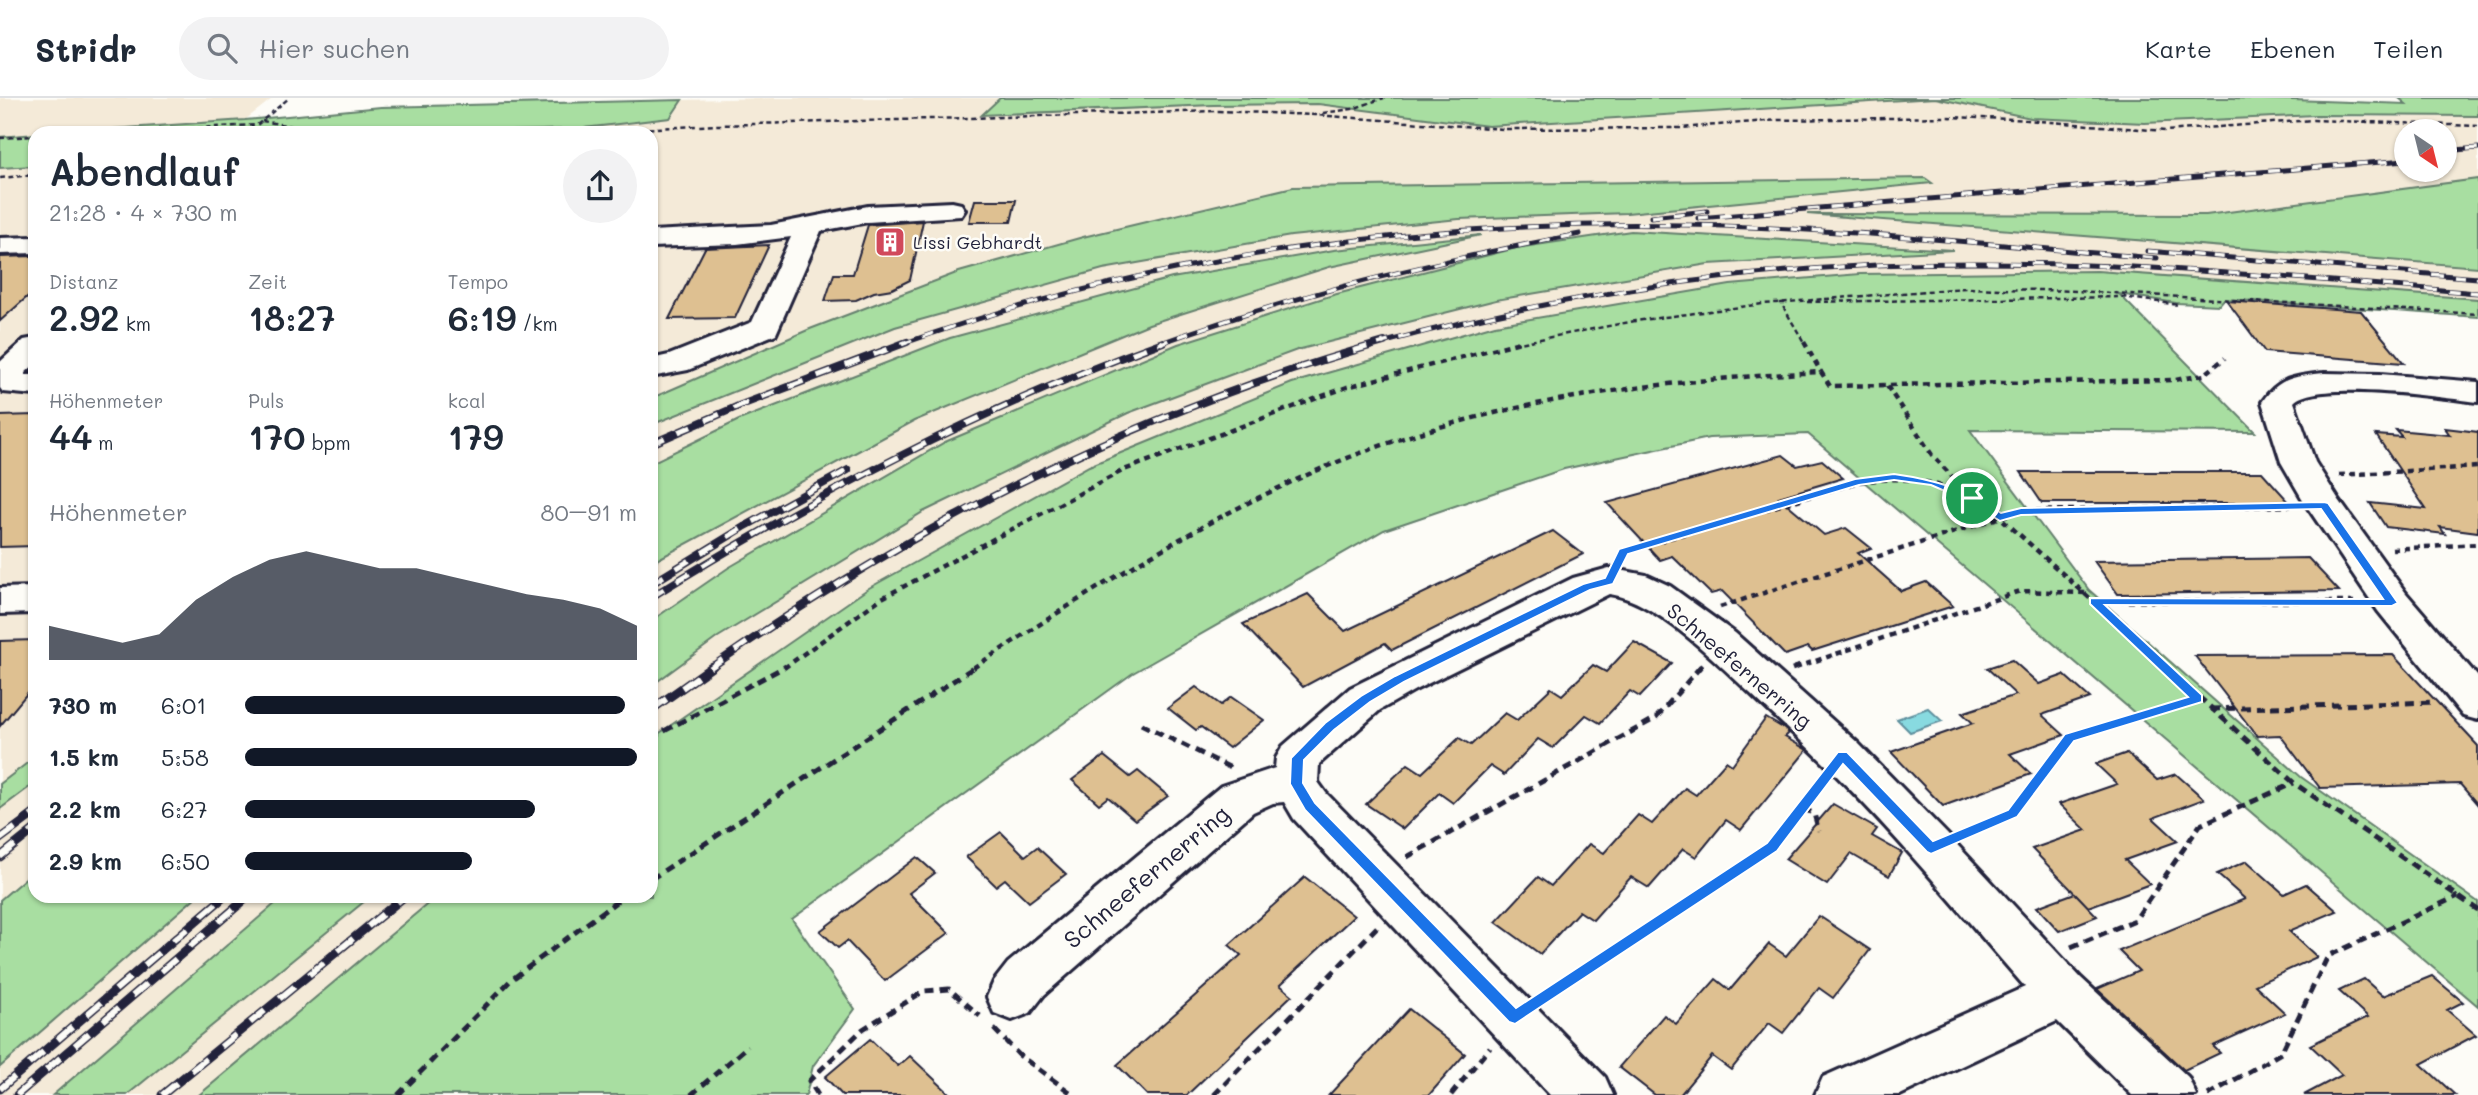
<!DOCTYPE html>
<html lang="de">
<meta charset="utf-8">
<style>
:root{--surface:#fff;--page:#f2f2f3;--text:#1f2937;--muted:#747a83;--line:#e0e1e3;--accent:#111827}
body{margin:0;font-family:Mali,sans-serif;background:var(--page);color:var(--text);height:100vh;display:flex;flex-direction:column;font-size:26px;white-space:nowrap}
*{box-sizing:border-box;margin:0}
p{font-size:23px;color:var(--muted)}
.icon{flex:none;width:38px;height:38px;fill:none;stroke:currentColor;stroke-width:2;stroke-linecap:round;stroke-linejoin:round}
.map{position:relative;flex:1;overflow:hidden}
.side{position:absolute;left:28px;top:28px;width:630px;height:777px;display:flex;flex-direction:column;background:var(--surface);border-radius:21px;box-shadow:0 2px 5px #0004}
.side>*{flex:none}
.needle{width:46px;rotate:145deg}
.fabs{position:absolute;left:2394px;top:21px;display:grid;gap:14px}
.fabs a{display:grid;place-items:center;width:63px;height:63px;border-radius:50%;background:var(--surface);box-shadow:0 2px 5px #0004;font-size:35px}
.pin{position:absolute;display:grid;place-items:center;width:60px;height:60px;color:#fff;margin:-30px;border:4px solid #fff;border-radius:50%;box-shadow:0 2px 7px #0007}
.round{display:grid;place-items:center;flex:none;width:74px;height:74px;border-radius:37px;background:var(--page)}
.headline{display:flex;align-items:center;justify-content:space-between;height:119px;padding:0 21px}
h1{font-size:38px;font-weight:600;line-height:52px}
.figures{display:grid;grid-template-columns:repeat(3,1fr);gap:10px;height:119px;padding:7px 21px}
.figures div{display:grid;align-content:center}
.figures b{font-size:35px;font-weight:600}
.figures small{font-size:19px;font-weight:400}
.figures p{font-size:19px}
.chart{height:196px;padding:14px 21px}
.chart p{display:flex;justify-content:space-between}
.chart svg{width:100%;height:126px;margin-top:7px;fill:var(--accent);opacity:.7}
ul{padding:0 21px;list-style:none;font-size:23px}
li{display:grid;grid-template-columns:112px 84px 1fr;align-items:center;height:52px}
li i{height:18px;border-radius:9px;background:var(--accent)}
header{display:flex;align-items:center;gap:42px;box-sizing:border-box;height:98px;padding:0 35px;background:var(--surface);border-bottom:2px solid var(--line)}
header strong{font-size:33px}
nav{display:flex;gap:38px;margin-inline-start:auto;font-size:24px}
.search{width:490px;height:63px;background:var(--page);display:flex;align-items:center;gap:18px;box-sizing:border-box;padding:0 24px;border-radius:38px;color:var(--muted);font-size:26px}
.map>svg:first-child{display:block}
.built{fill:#f4ead8;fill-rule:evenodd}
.green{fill:#a8dea1;stroke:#65806e;stroke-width:2}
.water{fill:#88dae0;stroke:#5f909e;stroke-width:2}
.building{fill:#dec091;stroke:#22223b;stroke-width:2}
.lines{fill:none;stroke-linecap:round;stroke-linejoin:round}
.minor-casing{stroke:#22223b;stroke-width:6}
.path-far2{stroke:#22223b;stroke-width:2.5;stroke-dasharray:5 3.5;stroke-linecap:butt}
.path-far1{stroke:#22223b;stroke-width:4.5;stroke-dasharray:6 5;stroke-linecap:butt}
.path{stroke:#22223b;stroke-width:5;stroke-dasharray:9 6;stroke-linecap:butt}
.minor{fill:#fdfcf7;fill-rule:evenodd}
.rail-far2-casing{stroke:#22223b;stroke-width:5}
.rail-far1-casing{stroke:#22223b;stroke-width:8}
.rail-casing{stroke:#22223b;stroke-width:9}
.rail-far2{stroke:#fdfcf7;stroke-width:3.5;stroke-dasharray:11;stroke-linecap:butt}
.rail-far1{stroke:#fdfcf7;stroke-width:5;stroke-dasharray:15;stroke-linecap:butt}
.rail{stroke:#fdfcf7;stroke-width:6;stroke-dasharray:19;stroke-linecap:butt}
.route{fill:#1a73e8;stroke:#fff;stroke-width:2;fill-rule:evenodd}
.labels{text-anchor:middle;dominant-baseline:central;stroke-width:5;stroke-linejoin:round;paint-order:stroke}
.far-poi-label{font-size:18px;fill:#22223b;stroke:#fdfcf7;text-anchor:start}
.street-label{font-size:21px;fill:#22223b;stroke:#fdfcf7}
.near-street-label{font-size:24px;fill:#22223b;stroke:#fdfcf7}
</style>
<header>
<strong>Stridr</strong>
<div class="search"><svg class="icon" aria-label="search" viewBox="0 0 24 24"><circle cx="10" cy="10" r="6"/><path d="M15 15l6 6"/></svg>Hier suchen</div>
<nav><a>Karte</a><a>Ebenen</a><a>Teilen</a></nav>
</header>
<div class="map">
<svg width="2478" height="997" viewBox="0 0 2478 997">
<rect width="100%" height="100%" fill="#fdfcf7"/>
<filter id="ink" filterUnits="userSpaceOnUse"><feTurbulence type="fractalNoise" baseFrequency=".0143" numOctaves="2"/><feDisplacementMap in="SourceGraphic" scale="14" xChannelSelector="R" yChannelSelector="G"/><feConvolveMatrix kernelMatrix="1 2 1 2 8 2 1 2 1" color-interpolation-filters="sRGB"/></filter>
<g filter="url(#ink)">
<!-- built -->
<g class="built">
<path d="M0 0H273L245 22 0 39Z"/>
<path d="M775 0H1000L983 16 1213 7 1318 6 1488 28 1935 0 2031 20 2478 18V81L2206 117 1821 118 2478 169V201L2097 173 1860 176 1730 187 1495 227 1292 285 1089 368 869 490 651 641V588L718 539 923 414 1128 315 1297 252 1496 202 1708 166 1945 152 1631 133 1516 150 1332 197 1177 246 945 344 728 470 651 523V465L914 323 1149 226 1329 169 1472 138 1334 152 1172 180 951 240 739 322 651 365V327L895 229 1103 171 1291 138 1459 121 1627 115 1931 85 1924 80 1293 89 1083 139 959 174 810 231 651 300V35H443L670 20 682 2ZM2406 33H2445V72H2406Z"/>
<path d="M35 68V659L0 686V70Z"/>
<path d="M35 685V772L0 802V711Z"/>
<path d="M197 798H284L53 997H0V969Z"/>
<path d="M371 798H437L199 997H127Z"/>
</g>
<!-- green -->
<g class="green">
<path d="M1000 0H2233L2406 6 2399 0H2478V18L2316 17 2145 25 2031 20 1935 0 1488 28 1318 6 1213 7 982 17Z"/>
<path d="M682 2 670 20 575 31 443 35H53L245 22 381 9Z"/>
<path d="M35 36V68L0 70V39Z"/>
<path d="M1925 80 1932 85 1627 115 1459 121 1291 138 1103 171 895 229 651 327 652 300 810 231 959 174 1083 139 1293 89Z"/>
<path d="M2478 81V169L1807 116 2206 117Z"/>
<path d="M1631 133 1953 152 1708 166 1496 202 1297 252 1128 315 923 414 718 539 651 588V523L728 470 945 344 1178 246 1333 197 1516 150Z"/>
<path d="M1481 137 1329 169 1149 226 914 323 651 465V365L739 322 950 240 1172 180 1334 152Z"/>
<path d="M2097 173 2478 201V219L2224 201 2219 207 2176 205 2119 196 2255 334 1970 332 2089 492 2301 679 2478 804V908L1808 336 1709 340 1564 371 1384 432 1133 575 792 821 855 911 813 968 806 997H199L437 798H651V641L869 490 1089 368 1292 285 1495 227 1730 187 1860 176Z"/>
<path d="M35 659V685L0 711V686Z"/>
<path d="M35 772V798H197L0 969V802Z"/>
<path d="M284 798H371L127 997H53Z"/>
</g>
<!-- water -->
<path class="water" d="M1928 610 1942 623 1910 634 1897 621Z"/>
<!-- building -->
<g class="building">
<path d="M975 102H1016L1011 124H969Z"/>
<path d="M923 123 910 182 892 191 874 194 856 202 825 203 834 176H853L868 127Z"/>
<path d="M769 147 735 220 669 221 705 150Z"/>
<path d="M35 158V192L0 223V159Z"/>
<path d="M2227 203 2361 213 2404 265 2265 254Z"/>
<path d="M35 317V448L0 449V318Z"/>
<path d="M2445 330 2478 334V434L2440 429 2445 436 2386 429 2370 405 2426 411 2376 337 2402 339 2396 332 2450 337Z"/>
<path d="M1783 357 1797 368 1822 362 1843 380 1779 399 1824 437 1846 430 1871 450 1858 455 1901 493 1926 484 1953 508 1812 553 1808 549 1785 557 1722 493 1711 496 1672 458 1660 462 1607 405Z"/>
<path d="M2021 374H2262L2290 405H2042Z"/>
<path d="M1553 433 1583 456 1392 552 1385 545 1303 589 1243 526 1308 496 1345 533Z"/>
<path d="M2308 460 2339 493 2118 496 2094 463Z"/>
<path d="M35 542V586L0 628V543Z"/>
<path d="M1634 544 1672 565 1640 599 1630 593 1600 625 1586 617 1553 650 1538 641 1504 677 1490 668 1453 705 1439 695 1403 731 1366 706 1408 666 1422 675 1459 640 1471 647 1505 615 1517 622 1551 590 1562 597 1593 567 1606 574Z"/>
<path d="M2393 557 2478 648V707L2460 686 2320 690 2280 637 2257 638 2195 558Z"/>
<path d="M2012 562 2039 586 2064 577 2090 600 2042 617 2064 637 2010 656 2031 676 1943 708 1891 654 1973 625 1962 615 2016 597 1987 570Z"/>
<path d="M1196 589 1221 607 1231 599 1264 622 1229 650 1201 629 1196 632 1168 610Z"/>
<path d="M1766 620 1783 630 1789 635 1785 639 1807 652 1741 732 1726 722 1696 759 1683 751 1649 790 1631 779 1593 822 1579 813 1540 856 1496 824 1538 779 1551 788 1589 746 1604 755 1638 717 1652 726 1685 690 1696 697 1726 663 1732 667Z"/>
<path d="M2127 655 2157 682 2176 676 2204 701 2153 720 2178 743 2125 762 2150 786 2088 809 2032 751 2086 732 2059 706 2117 686 2096 666Z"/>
<path d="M1104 658 1130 679 1138 673 1168 698 1135 722 1108 699 1099 706 1072 682Z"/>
<path d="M1833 706 1877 731 1872 738 1902 755 1889 778 1851 756 1827 787 1785 761Z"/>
<path d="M1001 734 1025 758 1037 749 1066 776 1029 804 1005 781 996 788 966 759Z"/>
<path d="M917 759 935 775 909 795 949 835 885 883 847 843 838 850 820 833Z"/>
<path d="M2247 763 2284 796 2306 786 2337 813 2289 833 2317 859 2255 887 2285 915 2213 948 2220 955 2184 972 2097 891 2139 873 2119 853 2245 801 2217 776Z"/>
<path d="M1305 779 1354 818 1280 887 1292 897 1187 997H1147L1117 967 1241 857 1229 847Z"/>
<path d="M2075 795 2097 818 2059 833 2037 809Z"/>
<path d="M1819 818 1870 852 1833 900 1819 890 1783 935 1769 925 1731 972 1712 958 1680 997H1655L1619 969 1664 917 1676 926 1716 881 1730 892 1769 846 1786 858Z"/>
<path d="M2432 878 2463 904 2447 912 2476 937 2421 966 2455 997H2304L2342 977 2310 947 2368 919 2339 893 2364 881 2383 898Z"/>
<path d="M1409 911 1465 956 1429 997H1329Z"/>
<path d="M870 941 898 968 910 958 951 997H842L825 979Z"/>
</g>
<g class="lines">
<!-- minor casing -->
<g class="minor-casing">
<g id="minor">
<path d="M952 104 961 106 965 112 961 118 868 124 821 133 776 236 688 272 651 279V261L669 257 752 224 791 139 737 146 651 149V133L771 127 868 108Z"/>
<path d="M35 139V155L0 156V140Z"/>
<path d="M35 240V266L25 275 26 277H35V297L3 294 0 290V264L24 242Z"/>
<path d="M2324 275 2380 276 2478 284V304C2444 300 2316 281 2294 304L2315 364 2339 402 2406 495 2478 579V622L2463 618 2378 513 2306 407 2281 364 2262 304C2279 279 2296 278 2324 275Z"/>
<path d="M1609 470 1646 477 1670 488 1735 535 1858 645 1948 737 2081 880 2188 979 2196 997H2132L2057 923 1900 997H1815L1823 979 2025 889C1960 814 1897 737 1827 668 1802 643 1775 619 1750 595 1715 563 1656 502 1609 496L1415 592 1380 612 1319 666 1318 684 1326 695 1605 979 1613 997H1550L1294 721 1284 704 1273 705 1253 714 1044 897 1030 915 1012 922 994 915 987 899 994 883 1008 865 1221 688 1275 670 1276 660 1283 648 1350 590 1573 480Z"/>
<path d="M35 489V515L0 516V490Z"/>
</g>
</g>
<!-- path-far2 -->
<g class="path-far2">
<path d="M1323 15 1352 11 1384 0"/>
<path d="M262 23 330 35"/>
<path d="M96 35 257 27 289 0"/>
<path d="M555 35 718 27 1218 13 1315 17 1503 31 1680 30 1779 22 1946 19 2013 21 2165 33 2313 22 2478 28"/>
<path d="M0 40 35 38"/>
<path d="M0 80 35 77"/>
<path d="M1807 204 2123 199 2179 207"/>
<path d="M1785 205H1781L1805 246"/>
<path d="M1514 246 1635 223 1763 206 1965 190 2077 193 2478 216"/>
</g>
<!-- path-far1 -->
<g class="path-far1">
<path d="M1804 244 1821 274"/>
<path d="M1887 288 1932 357 1970 398"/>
<path d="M2339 377 2478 369"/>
<path d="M2392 451 2478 446"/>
<path d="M1620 460 1623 454 1858 384C1919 376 1950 385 2000 419L2167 570"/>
<path d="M2095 503 2355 504"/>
<path d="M1720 509 2020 413 2291 408"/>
<path d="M784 570 880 501 1124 372 1347 289 1520 244"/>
<path d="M973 570C1085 496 1199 423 1323 370 1481 303 1651 283 1821 274L1830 288 2175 282 2204 277 2225 260"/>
<path d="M1699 570 1702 567"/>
<path d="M1795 570 2020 493 2086 495"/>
</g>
<!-- path -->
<g class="path">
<path d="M2165 568 2294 685 2478 812"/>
<path d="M1792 571 1800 568"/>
<path d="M2211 611 2434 604"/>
<path d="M1141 626 1233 671"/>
<path d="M651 640 786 568"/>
<path d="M1803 710 1814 716 1819 733"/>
<path d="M1963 736 2012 715 2069 640 2197 601"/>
<path d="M1407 759 1656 620 1701 568"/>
<path d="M651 781 976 568"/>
<path d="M2071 849 2135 822 2200 727 2294 685"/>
<path d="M1545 899 1772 749 1823 683"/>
<path d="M994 931 1019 957 1074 997"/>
<path d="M398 997 511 882 624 798"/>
<path d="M691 997 748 948"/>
<path d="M818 997 809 983 863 931 924 893 949 891 980 918"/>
<path d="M1214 997 1377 829"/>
<path d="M1451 997 1490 949"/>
<path d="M2208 997 2281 955 2328 858 2458 798"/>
</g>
<!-- minor -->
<use href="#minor" class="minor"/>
<!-- rail-far2 casing -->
<g class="rail-far2-casing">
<g id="rail-far2">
<path d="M2445 53 2478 50"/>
<path d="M1651 119 1707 113"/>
<path d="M1698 120 2406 62"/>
<path d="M2147 153 2478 180"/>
<path d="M902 246C1154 157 1420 122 1686 127 1843 130 2001 148 2157 160"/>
<path d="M1158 246C1296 196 1436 163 1580 136"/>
<path d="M1378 246C1541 201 1708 175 1877 167 2077 158 2279 179 2478 195"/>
</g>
</g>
<!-- rail-far1 casing -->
<g class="rail-far1-casing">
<g id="rail-far1">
<path d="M651 346 741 307 907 244"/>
<path d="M651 486 744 429 848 372"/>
<path d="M651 499C818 396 978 311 1163 244"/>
<path d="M710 570C919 424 1138 313 1384 244"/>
</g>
</g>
<!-- rail casing -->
<g class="rail-casing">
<g id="rail">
<path d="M651 612 713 568"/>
<path d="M0 741 35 715"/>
<path d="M0 759 35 731"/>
<path d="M0 991 225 798"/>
<path d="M17 997 249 798"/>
<path d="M162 997 405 798"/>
</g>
</g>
<!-- rail-far2 -->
<use href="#rail-far2" class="rail-far2"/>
<!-- rail-far1 -->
<use href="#rail-far1" class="rail-far1"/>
<!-- rail -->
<use href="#rail" class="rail"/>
</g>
</g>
<!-- route -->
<path class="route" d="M1894 376C1937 382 1965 391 2001 415L2021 410 2324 404 2328 405 2398 505 2392 508 2105 507 2202 597V604L2074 643 2017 719 1931 756 1927 754 1843 666 1777 753 1515 926 1509 924 1305 712 1290 686 1291 660 1325 625 1361 598 1395 578 1583 486 1605 480 1619 451 1855 381ZM1894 382 1931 387 1968 403 2000 423 2021 417 2321 411 2383 501 2090 500V506L2188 599 2065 636 2008 712 1933 743 1847 654H1838L1767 745 1516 910 1315 705 1303 685 1304 662 1334 632 1370 604 1404 584 1590 492 1613 486 1628 456 1859 387Z"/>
<!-- icons -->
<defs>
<g id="building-square" transform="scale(1.575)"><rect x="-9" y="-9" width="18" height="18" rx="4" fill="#d1495b" stroke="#fdfcf7"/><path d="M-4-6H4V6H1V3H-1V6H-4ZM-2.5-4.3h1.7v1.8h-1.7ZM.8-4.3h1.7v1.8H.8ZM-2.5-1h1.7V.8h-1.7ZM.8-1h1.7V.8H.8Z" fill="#fff"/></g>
</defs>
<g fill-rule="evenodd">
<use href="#building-square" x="890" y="144"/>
</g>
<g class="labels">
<!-- far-poi labels -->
<g class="far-poi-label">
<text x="913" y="144">Lissi Gebhardt</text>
</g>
<!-- street labels -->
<g class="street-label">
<text transform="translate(1740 567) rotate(40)">Schneefernerring</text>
</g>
<!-- near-street labels -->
<g class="near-street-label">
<text transform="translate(1146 778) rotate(-40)">Schneefernerring</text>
</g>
</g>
</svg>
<div class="fabs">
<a><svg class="needle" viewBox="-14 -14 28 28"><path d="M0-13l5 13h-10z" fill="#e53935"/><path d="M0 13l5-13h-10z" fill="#747a83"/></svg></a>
</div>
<div class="pin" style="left:1972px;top:400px;background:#1e9e55"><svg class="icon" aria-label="arrive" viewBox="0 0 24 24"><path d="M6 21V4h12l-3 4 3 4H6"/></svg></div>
<section class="side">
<div class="headline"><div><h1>Abendlauf</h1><p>21:28 · 4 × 730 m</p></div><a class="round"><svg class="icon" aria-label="share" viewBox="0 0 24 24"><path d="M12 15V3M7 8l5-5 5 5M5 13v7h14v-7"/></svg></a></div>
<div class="figures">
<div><p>Distanz</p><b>2.92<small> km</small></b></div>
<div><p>Zeit</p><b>18:27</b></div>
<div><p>Tempo</p><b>6:19<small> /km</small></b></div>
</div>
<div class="figures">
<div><p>Höhenmeter</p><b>44<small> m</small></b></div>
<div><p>Puls</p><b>170<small> bpm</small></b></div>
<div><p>kcal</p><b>179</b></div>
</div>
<div class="chart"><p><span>Höhenmeter</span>80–91 m</p>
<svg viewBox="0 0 160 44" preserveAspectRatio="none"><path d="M0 44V32L10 35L20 38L30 35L40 23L50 15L60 9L70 6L80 9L90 12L100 12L110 15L120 18L130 21L140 23L150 26L160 32V44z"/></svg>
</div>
<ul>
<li><b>730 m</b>6:01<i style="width:97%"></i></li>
<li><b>1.5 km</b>5:58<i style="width:100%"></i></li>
<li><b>2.2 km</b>6:27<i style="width:74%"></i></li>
<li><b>2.9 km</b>6:50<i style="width:58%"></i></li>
</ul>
</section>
</div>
